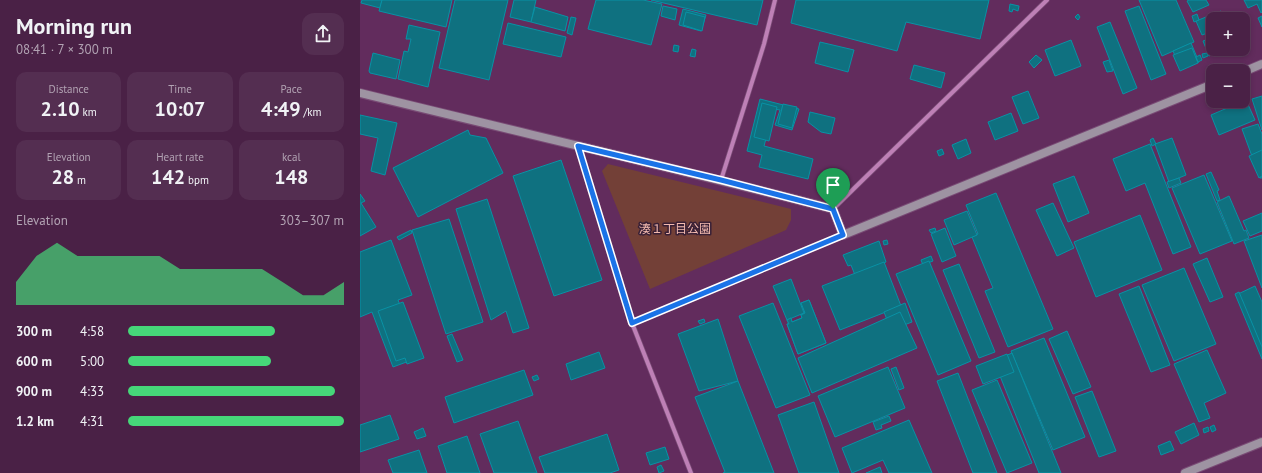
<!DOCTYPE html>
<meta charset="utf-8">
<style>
:root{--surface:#4a2146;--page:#542e51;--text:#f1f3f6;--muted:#b2a3b3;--line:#613e5f;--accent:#46d779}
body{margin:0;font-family:"PT Sans","Noto Sans JP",sans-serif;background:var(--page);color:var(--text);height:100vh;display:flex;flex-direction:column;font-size:15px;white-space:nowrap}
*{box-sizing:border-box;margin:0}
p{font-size:13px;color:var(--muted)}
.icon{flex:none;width:22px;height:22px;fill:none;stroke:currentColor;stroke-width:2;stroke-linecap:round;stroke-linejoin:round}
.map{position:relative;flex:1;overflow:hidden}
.drawer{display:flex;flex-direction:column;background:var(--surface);width:360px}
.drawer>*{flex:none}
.buttons{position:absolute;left:846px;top:12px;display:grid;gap:8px}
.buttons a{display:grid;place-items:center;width:44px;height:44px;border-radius:8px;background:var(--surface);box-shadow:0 2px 6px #0003,0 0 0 1px var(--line);font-size:20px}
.pin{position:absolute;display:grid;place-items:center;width:34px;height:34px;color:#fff;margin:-41px -17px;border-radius:50% 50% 50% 0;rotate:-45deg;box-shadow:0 0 4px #0007}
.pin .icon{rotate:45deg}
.round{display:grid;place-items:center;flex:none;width:42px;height:42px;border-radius:12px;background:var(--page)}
.head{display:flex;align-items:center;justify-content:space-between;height:68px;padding:0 16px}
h1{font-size:22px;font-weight:700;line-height:30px}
.stats{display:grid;grid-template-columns:repeat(3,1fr);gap:6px;height:68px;padding:4px 16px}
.stats div{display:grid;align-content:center;border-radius:10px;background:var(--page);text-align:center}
.stats b{font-size:20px;font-weight:700}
.stats small{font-size:11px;font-weight:400}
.stats p{font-size:11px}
.chart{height:112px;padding:8px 16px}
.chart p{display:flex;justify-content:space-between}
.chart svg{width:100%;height:72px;margin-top:4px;fill:var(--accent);opacity:.7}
ul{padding:0 16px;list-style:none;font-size:13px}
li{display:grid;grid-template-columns:64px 48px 1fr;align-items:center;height:30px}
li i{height:10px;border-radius:5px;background:var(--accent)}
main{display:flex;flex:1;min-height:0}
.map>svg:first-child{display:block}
.park{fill:#734037}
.building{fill:#0f7180;stroke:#0992a5}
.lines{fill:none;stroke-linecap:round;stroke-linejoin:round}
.street-casing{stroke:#794b75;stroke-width:5.5}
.secondary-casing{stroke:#794b75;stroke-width:10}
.street{stroke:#be80b6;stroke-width:4}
.secondary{stroke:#9e93a2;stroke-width:8}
.route-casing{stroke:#fff;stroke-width:8}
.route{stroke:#1a73e8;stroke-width:5}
.labels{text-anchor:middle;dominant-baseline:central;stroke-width:3;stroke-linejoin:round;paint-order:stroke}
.park-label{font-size:12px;fill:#f3baaf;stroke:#392036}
</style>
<main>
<section class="drawer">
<div class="head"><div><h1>Morning run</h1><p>08:41 · 7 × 300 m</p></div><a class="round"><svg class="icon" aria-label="share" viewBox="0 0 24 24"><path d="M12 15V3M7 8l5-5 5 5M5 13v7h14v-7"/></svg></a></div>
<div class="stats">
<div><p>Distance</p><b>2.10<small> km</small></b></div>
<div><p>Time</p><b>10:07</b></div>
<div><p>Pace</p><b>4:49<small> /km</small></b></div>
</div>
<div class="stats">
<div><p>Elevation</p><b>28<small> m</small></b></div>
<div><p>Heart rate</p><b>142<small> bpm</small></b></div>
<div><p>kcal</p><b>148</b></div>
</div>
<div class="chart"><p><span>Elevation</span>303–307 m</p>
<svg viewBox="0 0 160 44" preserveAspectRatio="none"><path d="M0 44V30L10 14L20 6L30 14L40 14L50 14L60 14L70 14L80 22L90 22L100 22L110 22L120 22L130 30L140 38L150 38L160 30V44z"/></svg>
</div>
<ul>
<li><b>300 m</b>4:58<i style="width:68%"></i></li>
<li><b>600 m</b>5:00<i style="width:66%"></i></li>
<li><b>900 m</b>4:33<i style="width:96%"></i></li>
<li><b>1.2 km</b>4:31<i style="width:100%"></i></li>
</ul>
</section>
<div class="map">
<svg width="902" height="473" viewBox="0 0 902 473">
<rect width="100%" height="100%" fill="#622c5d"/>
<!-- park -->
<path class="park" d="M248 164 431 209V220L426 230 290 289 242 171Z"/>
<!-- building -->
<g class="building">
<path d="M2 0H22L20 8 1 3Z"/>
<path d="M22 0H92L86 27 19 11Z"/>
<path d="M95 0H148L129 80 79 68Z"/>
<path d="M154 0H176L171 22 150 17Z"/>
<path d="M236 0H283L302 4 291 45 228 29Z"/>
<path d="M291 0H403L397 25Z"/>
<path d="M436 0H629L620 39 546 22 537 51 431 23Z"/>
<path d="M779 0H816L834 42 802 56Z"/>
<path d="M829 0H846L849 5 833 12 827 1Z"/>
<path d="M884 0H902V12L901 13 897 4 888 8Z"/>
<path d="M650 4 659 6 658 11 653 9 652 12 649 11Z"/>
<path d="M303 6 317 9 315 20 301 16Z"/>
<path d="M779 6 806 74 791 80 765 11Z"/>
<path d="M175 7 208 17 205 31 171 22Z"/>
<path d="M323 9 346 15 341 31 319 25Z"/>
<path d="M861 11 864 19H853V31L842 35 836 21Z"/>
<path d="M326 12 345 17 342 31 323 25Z"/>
<path d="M718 14 720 17 718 20 715 17Z"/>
<path d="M837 14 839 20 834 22 832 16Z"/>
<path d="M902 16V27L898 18Z"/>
<path d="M211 17 216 18 212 35 207 33Z"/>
<path d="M750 22 777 88 763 94 737 27Z"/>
<path d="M148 23 206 37 201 57 143 44Z"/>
<path d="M49 25 80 32 68 87 38 79 44 51 48 52 51 39H46Z"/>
<path d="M853 37V49H867L849 56 843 41Z"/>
<path d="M711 40 721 66 695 76 685 50Z"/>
<path d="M460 42 494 50 488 72 455 63Z"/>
<path d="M831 43 839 62 821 69 813 51Z"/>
<path d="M314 45 319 46 318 52 313 51Z"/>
<path d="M832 48 838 63 820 71 813 55Z"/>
<path d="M332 49 336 50 335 57 330 56Z"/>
<path d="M13 53 40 60 36 79 10 73 9 71Z"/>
<path d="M847 53 848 56 843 58 842 54Z"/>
<path d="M676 55 682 60 674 68 669 62Z"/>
<path d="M840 55 842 60 838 62 836 57Z"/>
<path d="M749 60 753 71 747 72 743 62Z"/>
<path d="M554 65 585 73 581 88 550 79Z"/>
<path d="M668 91 679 118 663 124 652 97Z"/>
<path d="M902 96V130L892 99Z"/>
<path d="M400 99 439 109 432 130 415 125 420 110 414 109 404 146 453 159 448 179 399 167 402 155 387 151Z"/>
<path d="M886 100 895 120 859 135 851 115Z"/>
<path d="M402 103 417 107 409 141 394 137Z"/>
<path d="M423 104 437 107 432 128 418 124Z"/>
<path d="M450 112 475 118 471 134 461 132 448 122Z"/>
<path d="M651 113 658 131 635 140 628 122Z"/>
<path d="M0 115 37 123 25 175 11 171 18 138 0 134Z"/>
<path d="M898 124 902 134V178H900L882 129Z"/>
<path d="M108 130 110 135 126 138 143 173 58 217 33 168Z"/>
<path d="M793 138 796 144 792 146 790 140Z"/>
<path d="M812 138 826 175 809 182 795 144Z"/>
<path d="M606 139 611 153 598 159 592 145Z"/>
<path d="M790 144 831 247 813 254 785 183 766 191 753 159Z"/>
<path d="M582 149 584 154 579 156 577 151Z"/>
<path d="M902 150V176L899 178 889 156Z"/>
<path d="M201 160 242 280 194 296 153 176Z"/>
<path d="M851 172 859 190 857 191 860 200 857 201 846 174Z"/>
<path d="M844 175 872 241 840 254 812 188Z"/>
<path d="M714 176 729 213 708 222 693 184Z"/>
<path d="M819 178 821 183 809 188 807 182Z"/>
<path d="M636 193 693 329 648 347 625 291 633 288 612 237 618 234 606 205Z"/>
<path d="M0 194 5 201 1 203 16 227 0 236Z"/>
<path d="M869 196 884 231 886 230 889 238 874 244 857 202Z"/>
<path d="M127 199 169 328 153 333 146 311 131 320 96 209Z"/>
<path d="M693 203 714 248 697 256 676 210Z"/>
<path d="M607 211 617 235 594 245 584 220Z"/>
<path d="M902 213V231L890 236 883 221Z"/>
<path d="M780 215 802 270 736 297 714 242Z"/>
<path d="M89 219 123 322 86 334 52 230Z"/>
<path d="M575 228 576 231 571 233 569 230Z"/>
<path d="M585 228 596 256 582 262 571 234Z"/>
<path d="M51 230 52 233 39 240 37 237Z"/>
<path d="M902 235V288L884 241Z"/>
<path d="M31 240 52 295 38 300 60 357 33 367 12 312 0 317V252Z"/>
<path d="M527 240 528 244 524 245 523 241Z"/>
<path d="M519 241 526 262 495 275 491 265 488 266 483 255Z"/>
<path d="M571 256 573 261 563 265 561 260Z"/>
<path d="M847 258 863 297 850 302 833 264Z"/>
<path d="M569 261 611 361 578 375 536 274Z"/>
<path d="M524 262 541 306 480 330 462 286Z"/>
<path d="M599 264 635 352 619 358 583 270Z"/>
<path d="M824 268 856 344 814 361 782 285Z"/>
<path d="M431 279 444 313 427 320 413 286Z"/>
<path d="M779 286 810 365 791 372 759 294Z"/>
<path d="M895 286 902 302V353L876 295Z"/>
<path d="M879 292 902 347V359L875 294Z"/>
<path d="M449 300 466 343 438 354 427 324H429L427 320 431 318 432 322 442 318 441 315 445 313 441 303Z"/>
<path d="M449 300 466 343 438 354 427 324H429L427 320 431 318 432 322 442 318 441 315 445 313 441 303Z"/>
<path d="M43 302 64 358 47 364 45 358 36 361 18 311Z"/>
<path d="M413 303 450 395 416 408 379 316Z"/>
<path d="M545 303 552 322 531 330 524 312Z"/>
<path d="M540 312 557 348 452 393 438 358Z"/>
<path d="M344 319 345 322 340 324 338 321Z"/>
<path d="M358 319 378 381 339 391 318 334Z"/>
<path d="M707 331 731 387 713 394 689 339Z"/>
<path d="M92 334 103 360 97 362 87 336Z"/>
<path d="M684 338 725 437 693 450 651 351Z"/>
<path d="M847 350 866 393 844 403 850 418 839 422 814 364Z"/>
<path d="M239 352 245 368 211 380 206 364Z"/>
<path d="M652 353 701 473H679L634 361Z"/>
<path d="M647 354 654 372 623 384 616 366Z"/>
<path d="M528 367 545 408 475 437 458 396Z"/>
<path d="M536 367 544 388 539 390 531 369Z"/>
<path d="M164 370 173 395 94 423 85 397Z"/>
<path d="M598 373 637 473H613L577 381Z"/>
<path d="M177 375 179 379 174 381 172 377Z"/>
<path d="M637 380 672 463 647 473 612 390Z"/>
<path d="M378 381 414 473H363L365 472 335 397Z"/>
<path d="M732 391 756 451 739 457 715 397Z"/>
<path d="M454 402 479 473H439L418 415Z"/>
<path d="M30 415 39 439 0 452V425Z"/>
<path d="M529 416 531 421 521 425 522 428 516 430 513 422Z"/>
<path d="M549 420 572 473H529L523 460 492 473 482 448Z"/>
<path d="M158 421 177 473H134L120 434Z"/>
<path d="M834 423 839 435 821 444 815 432Z"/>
<path d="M854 425 856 430 852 432 850 427Z"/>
<path d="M848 427 849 431 844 433 843 429Z"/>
<path d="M63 428 66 436 57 439 54 432Z"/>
<path d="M247 434 259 470 250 473H185L179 457Z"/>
<path d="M107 436 120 473H87L78 446Z"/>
<path d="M810 441 814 450 801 455 798 446Z"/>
<path d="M305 447 309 459 290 465 286 453Z"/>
<path d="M59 450 67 473H33L28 460Z"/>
<path d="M301 465 304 471 299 473 297 467Z"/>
<path d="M520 467 522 473H506Z"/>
</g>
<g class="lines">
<!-- street casing -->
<g class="street-casing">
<g id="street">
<path d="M218 146 272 323 331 473"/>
<path d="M361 180 404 44 415 0"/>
<path d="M473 209 687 0"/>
<path d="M272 323 483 235"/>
</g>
</g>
<!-- secondary casing -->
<g class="secondary-casing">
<g id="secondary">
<path d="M883 72 902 64"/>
<path d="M0 93C158 132 316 168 473 209L483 235 853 84"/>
<path d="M825 473 902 442"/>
</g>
</g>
<!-- street -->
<use href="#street" class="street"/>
<!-- secondary -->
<use href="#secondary" class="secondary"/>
</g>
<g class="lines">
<!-- route casing -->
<g class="route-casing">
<path id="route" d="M218 146 361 180 473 209 483 235 272 323Z"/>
</g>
<!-- route -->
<use href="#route" class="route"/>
</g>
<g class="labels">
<!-- park labels -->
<g class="park-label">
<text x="315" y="228">湊１丁目公園</text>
</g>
</g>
</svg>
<div class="buttons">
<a>+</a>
<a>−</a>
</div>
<div class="pin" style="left:473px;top:209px;background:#1e9e55"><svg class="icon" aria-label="arrive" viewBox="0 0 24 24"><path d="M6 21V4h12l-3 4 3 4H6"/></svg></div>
</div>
</main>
